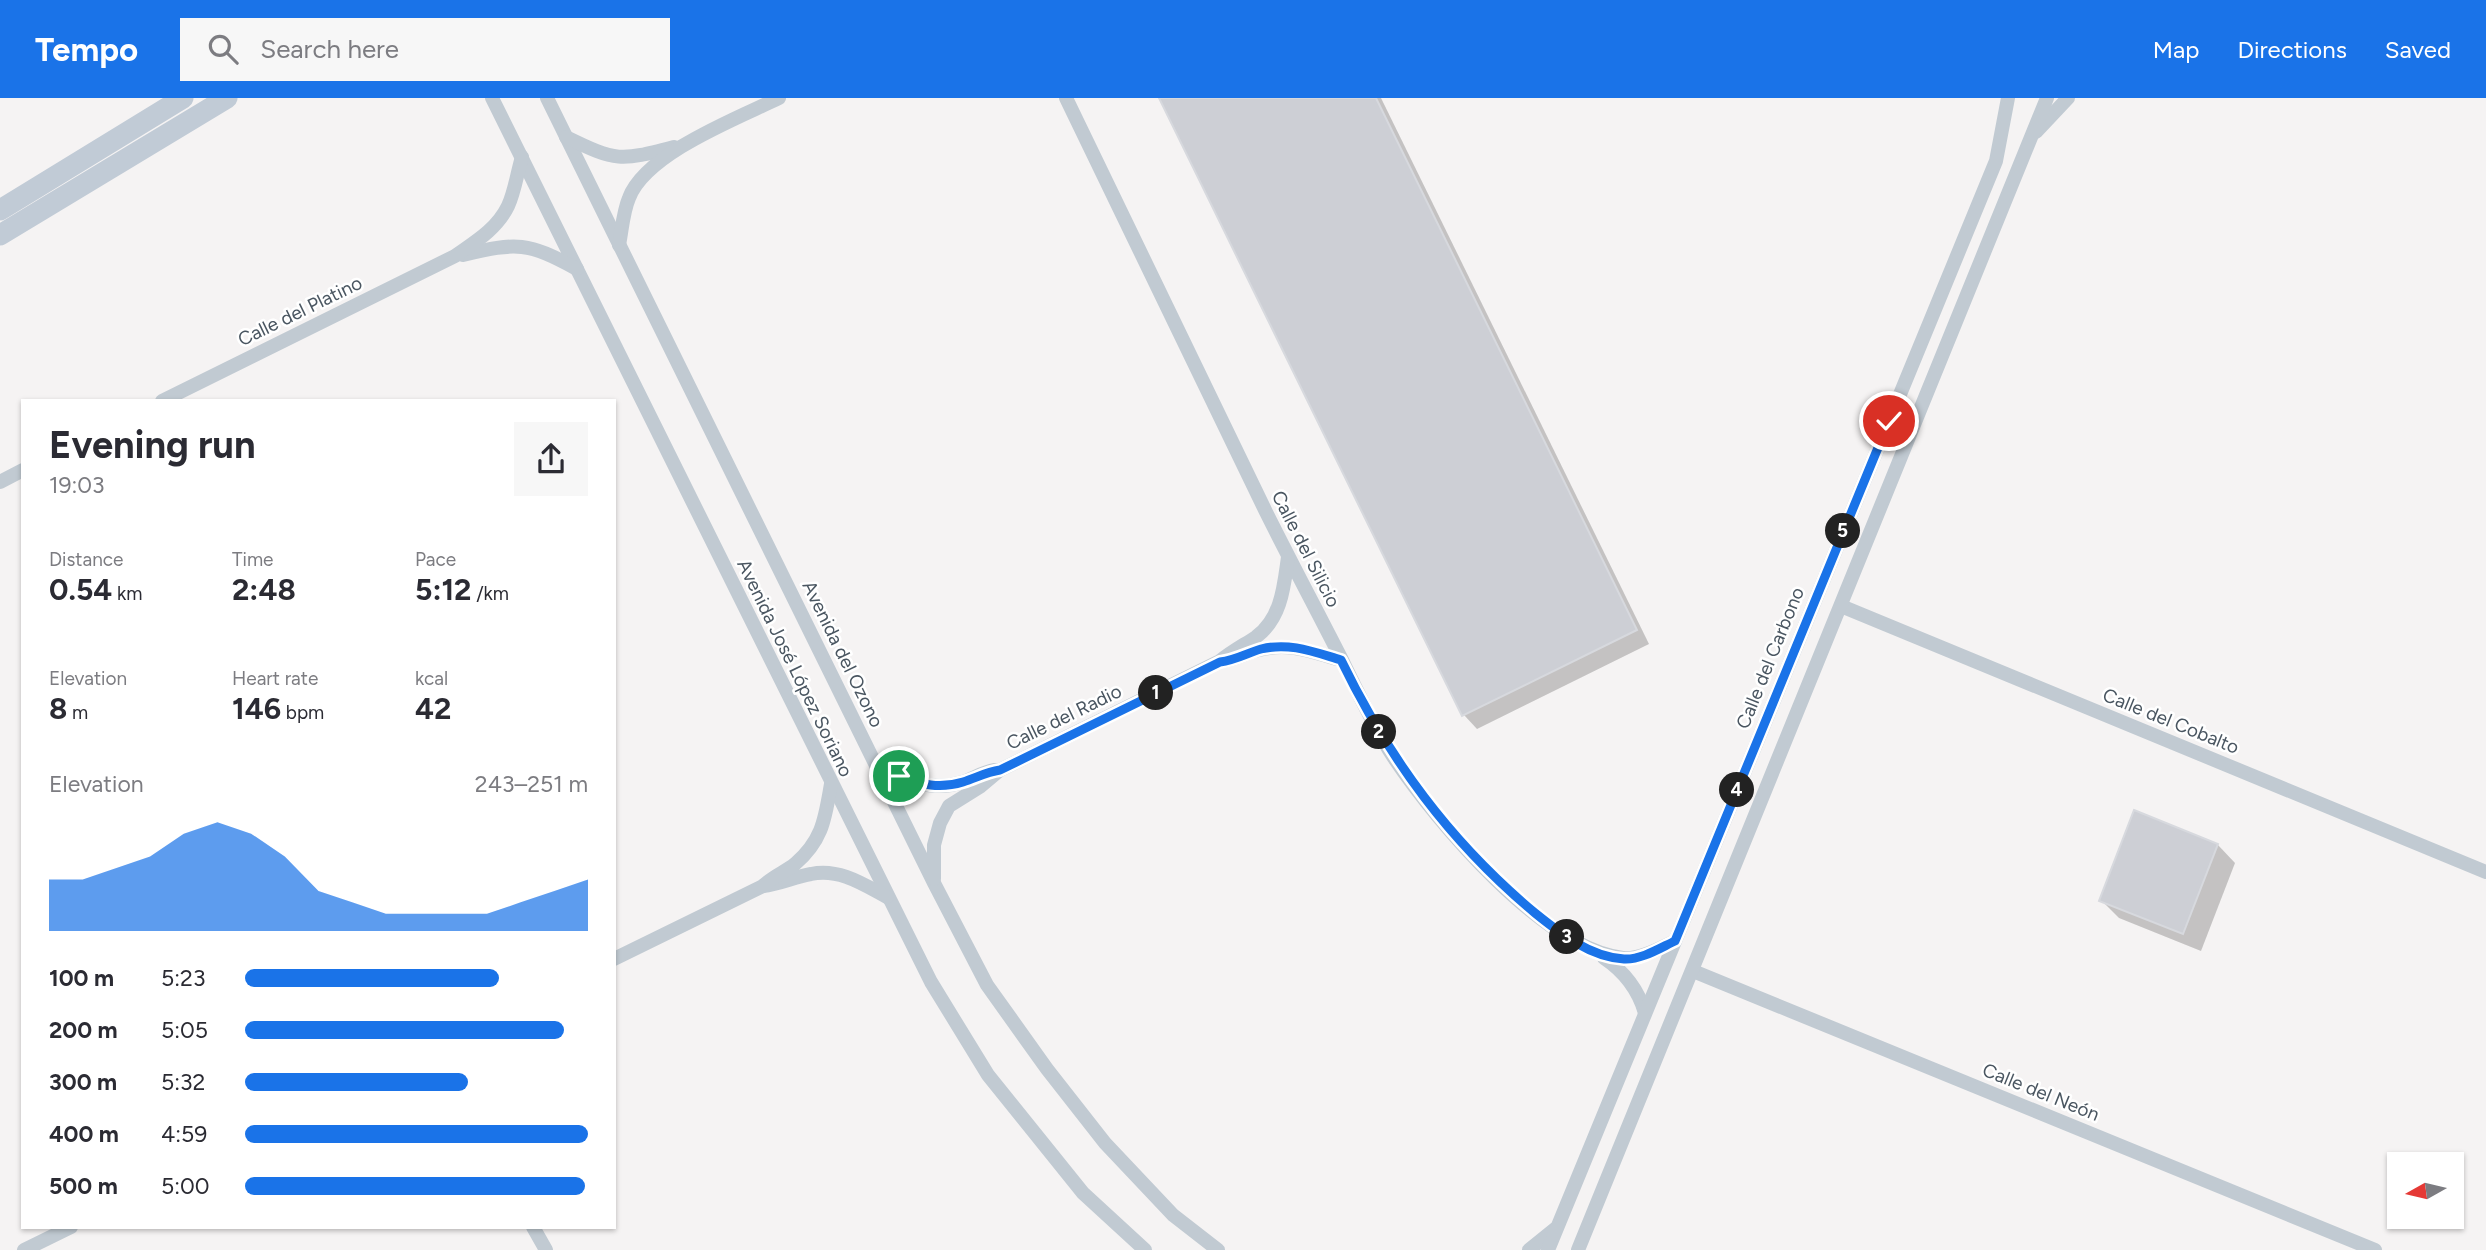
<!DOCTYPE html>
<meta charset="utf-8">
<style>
:root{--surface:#fff;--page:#f7f7f7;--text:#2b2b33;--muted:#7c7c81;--accent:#1a73e8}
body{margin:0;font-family:Figtree,sans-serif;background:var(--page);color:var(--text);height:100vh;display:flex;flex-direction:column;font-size:26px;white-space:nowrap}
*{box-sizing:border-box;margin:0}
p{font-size:23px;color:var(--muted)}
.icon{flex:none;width:38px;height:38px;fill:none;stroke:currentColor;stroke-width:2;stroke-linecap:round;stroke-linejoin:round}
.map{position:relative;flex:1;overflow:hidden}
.side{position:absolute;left:21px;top:301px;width:595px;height:830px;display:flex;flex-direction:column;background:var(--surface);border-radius:0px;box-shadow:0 2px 5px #0004}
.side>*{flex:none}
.needle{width:46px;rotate:262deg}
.tools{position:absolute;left:2387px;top:1054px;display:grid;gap:14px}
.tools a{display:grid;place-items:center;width:77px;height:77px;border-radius:0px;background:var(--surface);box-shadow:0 2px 5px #0004;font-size:35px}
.pin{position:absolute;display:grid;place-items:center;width:60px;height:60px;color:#fff;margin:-30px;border:4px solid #fff;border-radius:50%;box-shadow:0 2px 7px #0007}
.km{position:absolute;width:35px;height:35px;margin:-18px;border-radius:50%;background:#222;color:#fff;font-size:19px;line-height:35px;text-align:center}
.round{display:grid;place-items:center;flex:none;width:74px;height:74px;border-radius:0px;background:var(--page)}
.head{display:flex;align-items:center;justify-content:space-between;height:119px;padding:0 28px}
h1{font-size:38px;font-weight:700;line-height:52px}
.metrics{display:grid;grid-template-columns:repeat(3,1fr);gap:10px;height:119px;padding:7px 28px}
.metrics div{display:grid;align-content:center}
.metrics b{font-size:30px;font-weight:700}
.metrics small{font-size:19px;font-weight:400}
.metrics p{font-size:19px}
.chart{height:196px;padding:14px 28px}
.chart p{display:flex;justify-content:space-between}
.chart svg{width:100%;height:126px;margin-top:7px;fill:var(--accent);opacity:.7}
ul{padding:0 28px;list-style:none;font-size:23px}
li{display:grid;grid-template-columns:112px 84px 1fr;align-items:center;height:52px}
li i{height:18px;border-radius:9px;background:var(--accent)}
header{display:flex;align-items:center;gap:42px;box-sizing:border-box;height:98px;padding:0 35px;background:var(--accent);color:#fff}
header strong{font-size:33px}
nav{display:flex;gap:38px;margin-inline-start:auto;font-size:24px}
.search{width:490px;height:63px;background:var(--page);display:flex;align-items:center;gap:18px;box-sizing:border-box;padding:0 24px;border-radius:0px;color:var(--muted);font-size:26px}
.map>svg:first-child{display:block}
.shadow{fill:#0003}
.building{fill:#cdcfd5;stroke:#d7d9de;stroke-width:2}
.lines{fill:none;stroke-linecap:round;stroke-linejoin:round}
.street{stroke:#c1cad2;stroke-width:14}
.secondary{stroke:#c1cbd6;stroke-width:21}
.route-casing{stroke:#fff;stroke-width:14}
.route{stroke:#1a73e8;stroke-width:9}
.labels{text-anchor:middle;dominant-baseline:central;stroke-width:5;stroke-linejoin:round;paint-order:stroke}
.street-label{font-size:19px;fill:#4a5661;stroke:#fff}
</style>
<header>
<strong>Tempo</strong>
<div class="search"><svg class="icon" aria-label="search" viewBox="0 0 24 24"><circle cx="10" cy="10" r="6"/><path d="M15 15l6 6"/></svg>Search here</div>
<nav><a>Map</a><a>Directions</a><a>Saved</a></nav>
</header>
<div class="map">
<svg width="2486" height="1152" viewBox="0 0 2486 1152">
<rect width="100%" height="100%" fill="#f5f3f3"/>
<!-- shadow -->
<g class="shadow">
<path d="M1160 0H1381L1649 546 1477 631 1464 617Z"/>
<path d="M2218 747 2235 765 2201 853 2119 820 2101 802Z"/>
</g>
<!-- building -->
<g class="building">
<path d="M1159 0H1376L1637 532 1462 618Z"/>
<path d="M2134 712 2218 746 2183 836 2099 803Z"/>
</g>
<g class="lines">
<!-- street -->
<g class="street">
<path d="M492 0 931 884 988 977 1083 1095 1145 1152"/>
<path d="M547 0 934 785 987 887 1047 971 1105 1045 1173 1117 1218 1152"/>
<path d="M1066 0C1132 138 1199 276 1266 414 1291 464 1317 513 1342 562 1358 595 1374 629 1394 660 1437 724 1544 851 1623 860 1639 862 1660 850 1675 843"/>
<path d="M2036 34 2068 0"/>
<path d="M566 39C617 64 620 63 674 49"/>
<path d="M619 147C622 132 623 114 629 100 646 55 738 20 779 0"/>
<path d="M463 157C518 144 527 144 577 171"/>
<path d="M162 303 455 158C475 144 497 131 508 108 515 93 517 75 522 59"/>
<path d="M0 384 23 372"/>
<path d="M1841 508 2486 774"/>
<path d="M1222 563C1236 562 1245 555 1259 552 1290 544 1311 554 1341 562"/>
<path d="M874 662C902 681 929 695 963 684 974 680 983 674 995 672"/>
<path d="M934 781V747L940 725 949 708 981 688 1000 672 1220 563C1232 553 1244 547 1256 539 1282 520 1284 487 1288 459"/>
<path d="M763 788C780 786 794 779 811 776 839 770 863 786 887 799"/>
<path d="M1604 860C1625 874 1638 891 1645 915"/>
<path d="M614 861 763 788C773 778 785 774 795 766 823 742 825 720 831 686"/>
<path d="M1693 873 2375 1152"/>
<path d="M533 1129 546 1152"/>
<path d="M24 1152 71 1129"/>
<path d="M1529 1152 1555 1131"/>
<path d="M1548 1152 1996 63 2008 0"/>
<path d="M1578 1152 2047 0"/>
</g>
<!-- secondary -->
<g class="secondary">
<path d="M0 112 183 0"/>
<path d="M0 137 227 0"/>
</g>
</g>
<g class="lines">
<!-- route casing -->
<g class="route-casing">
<path id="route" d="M899 678C921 687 940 691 963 684 976 680 986 674 1000 672L1220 564C1236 562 1247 555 1261 551 1290 544 1314 554 1341 562 1389 661 1450 744 1535 815 1561 836 1590 859 1624 861 1641 862 1660 850 1675 843L1889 323"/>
</g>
<!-- route -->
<use href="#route" class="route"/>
</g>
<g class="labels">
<!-- street labels -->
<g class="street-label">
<text transform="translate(300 213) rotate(-26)">Calle del Platino</text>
<text transform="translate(1306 451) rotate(63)">Calle del Silicio</text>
<text transform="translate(843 556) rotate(64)">Avenida del Ozono</text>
<text transform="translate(1770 560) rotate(-68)">Calle del Carbono</text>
<text transform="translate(795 570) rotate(64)">Avenida José López Soriano</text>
<text transform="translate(1064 619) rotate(-26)">Calle del Radio</text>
<text transform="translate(2171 623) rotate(22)">Calle del Cobalto</text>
<text transform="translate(2041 994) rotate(22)">Calle del Neón</text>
</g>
</g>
</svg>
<div class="tools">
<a><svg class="needle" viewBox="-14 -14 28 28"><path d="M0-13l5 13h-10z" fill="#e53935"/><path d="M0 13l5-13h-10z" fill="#7c7c81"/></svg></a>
</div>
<div class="pin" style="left:899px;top:678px;background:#1e9e55"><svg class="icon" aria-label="arrive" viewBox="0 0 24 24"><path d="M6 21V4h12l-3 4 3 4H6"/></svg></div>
<div class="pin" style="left:1889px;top:323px;background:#d93025"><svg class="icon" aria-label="check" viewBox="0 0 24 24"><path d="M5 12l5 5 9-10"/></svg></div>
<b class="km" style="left:1156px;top:595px">1</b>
<b class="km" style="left:1379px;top:634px">2</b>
<b class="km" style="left:1567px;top:839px">3</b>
<b class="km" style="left:1737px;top:692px">4</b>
<b class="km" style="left:1843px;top:433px">5</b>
<section class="side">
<div class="head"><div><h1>Evening run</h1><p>19:03</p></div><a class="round"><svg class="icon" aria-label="share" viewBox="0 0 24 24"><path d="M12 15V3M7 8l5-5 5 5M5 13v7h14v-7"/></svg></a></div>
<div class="metrics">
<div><p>Distance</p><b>0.54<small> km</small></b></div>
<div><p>Time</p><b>2:48</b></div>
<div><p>Pace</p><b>5:12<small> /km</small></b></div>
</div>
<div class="metrics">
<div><p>Elevation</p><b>8<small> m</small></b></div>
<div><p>Heart rate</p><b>146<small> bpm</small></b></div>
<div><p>kcal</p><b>42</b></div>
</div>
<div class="chart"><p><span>Elevation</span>243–251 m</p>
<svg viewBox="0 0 160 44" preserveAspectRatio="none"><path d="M0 44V26L10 26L20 22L30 18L40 10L50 6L60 10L70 18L80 30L90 34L100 38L110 38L120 38L130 38L140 34L150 30L160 26V44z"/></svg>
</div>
<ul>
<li><b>100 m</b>5:23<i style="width:74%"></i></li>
<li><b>200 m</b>5:05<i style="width:93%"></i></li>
<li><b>300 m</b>5:32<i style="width:65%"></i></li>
<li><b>400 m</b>4:59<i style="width:100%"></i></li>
<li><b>500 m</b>5:00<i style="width:99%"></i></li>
</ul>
</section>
</div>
